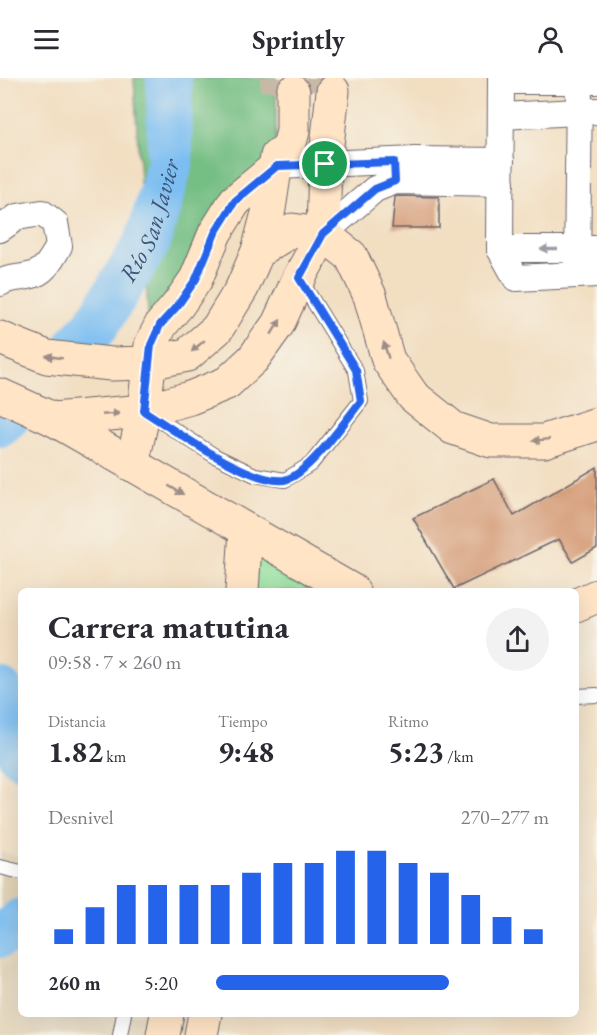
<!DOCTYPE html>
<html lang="es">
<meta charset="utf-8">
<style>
:root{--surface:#fff;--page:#f2f2f3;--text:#2b2b33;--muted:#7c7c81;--accent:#2563eb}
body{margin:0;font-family:"EB Garamond",serif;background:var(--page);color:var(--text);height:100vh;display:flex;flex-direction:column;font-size:22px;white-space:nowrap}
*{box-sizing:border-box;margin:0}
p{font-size:20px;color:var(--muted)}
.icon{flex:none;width:33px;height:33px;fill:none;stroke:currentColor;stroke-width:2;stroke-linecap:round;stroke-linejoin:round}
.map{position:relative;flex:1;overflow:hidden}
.sheet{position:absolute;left:18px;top:510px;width:561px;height:429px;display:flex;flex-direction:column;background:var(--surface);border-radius:9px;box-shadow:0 6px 24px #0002}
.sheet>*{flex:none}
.pin{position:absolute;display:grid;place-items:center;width:51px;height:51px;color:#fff;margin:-26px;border:3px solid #fff;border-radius:50%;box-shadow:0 2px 6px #0007}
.round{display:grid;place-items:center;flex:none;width:63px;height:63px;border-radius:32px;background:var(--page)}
.head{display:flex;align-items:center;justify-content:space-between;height:102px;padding:0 30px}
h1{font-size:33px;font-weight:700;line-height:45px}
.stats{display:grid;grid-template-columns:repeat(3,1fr);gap:9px;height:102px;padding:6px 30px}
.stats div{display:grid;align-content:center}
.stats b{font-size:30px;font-weight:700}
.stats small{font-size:16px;font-weight:400}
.stats p{font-size:16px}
.chart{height:168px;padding:12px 30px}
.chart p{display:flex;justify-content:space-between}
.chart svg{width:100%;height:108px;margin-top:6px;stroke:var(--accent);stroke-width:6}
ul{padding:0 30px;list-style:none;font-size:20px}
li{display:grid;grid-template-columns:96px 72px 1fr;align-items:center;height:45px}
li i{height:15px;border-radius:8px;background:var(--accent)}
header{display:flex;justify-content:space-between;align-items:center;height:78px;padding:0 30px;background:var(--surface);font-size:27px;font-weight:700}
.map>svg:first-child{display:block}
.built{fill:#e1d2b5}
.green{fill:#92e09d;stroke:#5a816c;stroke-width:1.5}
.forest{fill:#75be84;stroke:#4c7060;stroke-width:1.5}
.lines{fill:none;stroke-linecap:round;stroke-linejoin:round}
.river{stroke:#7cbef2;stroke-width:46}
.building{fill:#d69e7a}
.secondary-tunnel{stroke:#c8b8a6;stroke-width:33;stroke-dasharray:33 16;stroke-linecap:butt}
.lane-casing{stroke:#6b646a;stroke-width:16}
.street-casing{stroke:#6b646a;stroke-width:28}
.secondary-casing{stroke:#6b646a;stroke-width:35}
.lane{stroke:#fff;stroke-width:14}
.street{stroke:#fff;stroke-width:26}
.secondary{stroke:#ffe4c6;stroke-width:33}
.oneway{fill:#9c9ca7}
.oneway2{fill:#9c8d87}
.route-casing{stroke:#fff;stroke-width:12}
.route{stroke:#2563eb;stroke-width:8}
.labels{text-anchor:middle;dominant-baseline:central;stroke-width:4.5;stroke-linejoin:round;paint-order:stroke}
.water-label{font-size:24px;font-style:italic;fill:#3d5172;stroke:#f7f3e8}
</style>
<header><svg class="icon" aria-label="menu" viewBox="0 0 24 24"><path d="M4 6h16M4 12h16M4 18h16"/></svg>Sprintly<svg class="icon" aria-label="person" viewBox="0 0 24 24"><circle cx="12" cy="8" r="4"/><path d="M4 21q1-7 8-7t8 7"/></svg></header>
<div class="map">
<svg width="597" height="957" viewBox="0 0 597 957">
<rect width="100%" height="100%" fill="#f7f3e8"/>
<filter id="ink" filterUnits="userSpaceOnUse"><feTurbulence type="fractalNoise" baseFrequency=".0167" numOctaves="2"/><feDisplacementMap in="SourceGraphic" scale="12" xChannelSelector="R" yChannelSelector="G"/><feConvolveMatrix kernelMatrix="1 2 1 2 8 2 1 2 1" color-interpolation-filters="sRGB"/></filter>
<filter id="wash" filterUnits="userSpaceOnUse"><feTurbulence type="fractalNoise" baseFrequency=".008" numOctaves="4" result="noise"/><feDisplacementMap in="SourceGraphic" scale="24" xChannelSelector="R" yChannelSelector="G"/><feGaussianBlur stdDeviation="1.35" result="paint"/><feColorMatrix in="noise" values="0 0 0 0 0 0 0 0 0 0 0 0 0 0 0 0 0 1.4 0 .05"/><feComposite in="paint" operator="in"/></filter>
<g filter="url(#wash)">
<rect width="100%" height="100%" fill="#f2dec1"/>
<!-- built -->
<path class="built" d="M0 774 21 779V936H167L163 957H0Z"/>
<!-- green -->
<path class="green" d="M246 452 322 496 303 513H242Z"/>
<!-- forest -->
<path class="forest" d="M134 0H276V87L150 267Z"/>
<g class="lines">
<!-- river -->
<g class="river">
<path id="s1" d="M77 268 97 246 148 163 170 85 169 0"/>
<path d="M0 346 9 337"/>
<path d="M0 613 12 640 21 677"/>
<path d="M0 857 13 851 21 843"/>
</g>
</g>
<g id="blocks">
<!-- building -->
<g class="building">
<path d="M398 118 439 119V150H392L395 119Z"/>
<path d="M597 389V470L573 484 559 461 454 511 413 440 494 401 514 438Z"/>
</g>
</g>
</g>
<g filter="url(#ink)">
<use href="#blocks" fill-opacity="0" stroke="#6b646a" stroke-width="1.5"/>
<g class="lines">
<!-- secondary-tunnel -->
<g class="secondary-tunnel">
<path d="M317 0V13"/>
<path d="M276 14 277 0"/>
</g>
<!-- lane casing -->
<g class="lane-casing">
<g id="lane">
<path d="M148 335 215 378 255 397 285 402 311 386 361 323 356 293 301 203"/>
<path d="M576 618 597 617"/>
<path d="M0 789 21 794"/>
<path d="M120 957 124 936"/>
</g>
</g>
<!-- street casing -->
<g class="street-casing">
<g id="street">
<path d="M501 0 500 171 516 200 597 196"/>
<path d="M501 3H597"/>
<path d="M501 38 597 33"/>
<path d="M277 88 415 82 501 83"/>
<path d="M0 151 17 139 42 135 55 145 59 168C52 181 44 196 28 198 17 201 10 199 0 205"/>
<path d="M323 156 375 111 395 103 501 105"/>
<path d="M500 171H597"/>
<path d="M577 197 579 3"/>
</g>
</g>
<!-- secondary casing -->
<g class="secondary-casing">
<g id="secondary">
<path d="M323 156 351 178 370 218 388 282 413 318 453 350 491 363H544L597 346"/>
<path d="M258 173 269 131 277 78"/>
<path d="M0 260 47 279 111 286 148 285 187 277 217 251 242 210 258 173 292 152 323 156"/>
<path d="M0 317 53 341 353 513"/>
<path d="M53 341 144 333 190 320 227 305 253 281 278 246 299 200 323 156 325 86 333 13"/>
<path d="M132 387 144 333 151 267 161 247 178 227 196 201 215 155 235 123 277 88 290 65 293 53V14"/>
<path d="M242 513 246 452"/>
<path d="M576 527 597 518"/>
<path d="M163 957 167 936"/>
<path d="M201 957 205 936"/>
</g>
</g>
<!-- lane -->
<use href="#lane" class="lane"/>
<!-- street -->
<use href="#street" class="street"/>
<!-- secondary -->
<use href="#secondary" class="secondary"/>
</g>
<!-- one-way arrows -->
<defs><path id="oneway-solid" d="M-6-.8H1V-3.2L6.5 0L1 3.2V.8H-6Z" transform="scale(1.5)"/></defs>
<use class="oneway" href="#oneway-solid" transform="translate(549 171) rotate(180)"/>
<g class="oneway2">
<use href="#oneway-solid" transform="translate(276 249) rotate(-58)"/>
<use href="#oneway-solid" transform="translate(198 268) rotate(139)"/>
<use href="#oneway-solid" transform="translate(386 272) rotate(-107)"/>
<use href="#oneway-solid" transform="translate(54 279) rotate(-171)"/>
<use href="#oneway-solid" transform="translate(111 336) rotate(-5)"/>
<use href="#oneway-solid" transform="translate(541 362) rotate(174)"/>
<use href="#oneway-solid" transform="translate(176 412) rotate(30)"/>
</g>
</g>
<g class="lines" filter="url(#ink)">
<!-- route casing -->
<g class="route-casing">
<path id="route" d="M394 84 395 103 375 111 323 156 299 200 356 292 361 323C346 342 307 398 284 402 249 406 174 352 144 333L151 267 160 247 178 227 196 201 215 155 235 123 277 88Z"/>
</g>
<!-- route -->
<use href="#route" class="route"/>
</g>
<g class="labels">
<!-- water labels -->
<g class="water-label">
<text stroke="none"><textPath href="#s1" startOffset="147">Río San Javier</textPath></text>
</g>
</g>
</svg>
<div class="pin" style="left:325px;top:86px;background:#1e9e55"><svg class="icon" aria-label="arrive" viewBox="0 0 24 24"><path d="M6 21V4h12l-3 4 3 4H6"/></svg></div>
<section class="sheet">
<div class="head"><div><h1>Carrera matutina</h1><p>09:58 · 7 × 260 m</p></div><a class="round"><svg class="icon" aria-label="share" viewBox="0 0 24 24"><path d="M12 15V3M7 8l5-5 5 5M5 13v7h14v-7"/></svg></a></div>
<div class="stats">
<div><p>Distancia</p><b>1.82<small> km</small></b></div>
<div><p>Tiempo</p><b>9:48</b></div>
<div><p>Ritmo</p><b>5:23<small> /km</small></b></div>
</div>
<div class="chart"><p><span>Desnivel</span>270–277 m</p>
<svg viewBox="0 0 160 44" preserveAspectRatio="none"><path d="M5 44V38M15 44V29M25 44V20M35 44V20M45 44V20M55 44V20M65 44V15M75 44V11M85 44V11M95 44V6M105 44V6M115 44V11M125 44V15M135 44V24M145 44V33M155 44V38"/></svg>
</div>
<ul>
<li><b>260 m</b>5:20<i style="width:70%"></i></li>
</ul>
</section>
</div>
